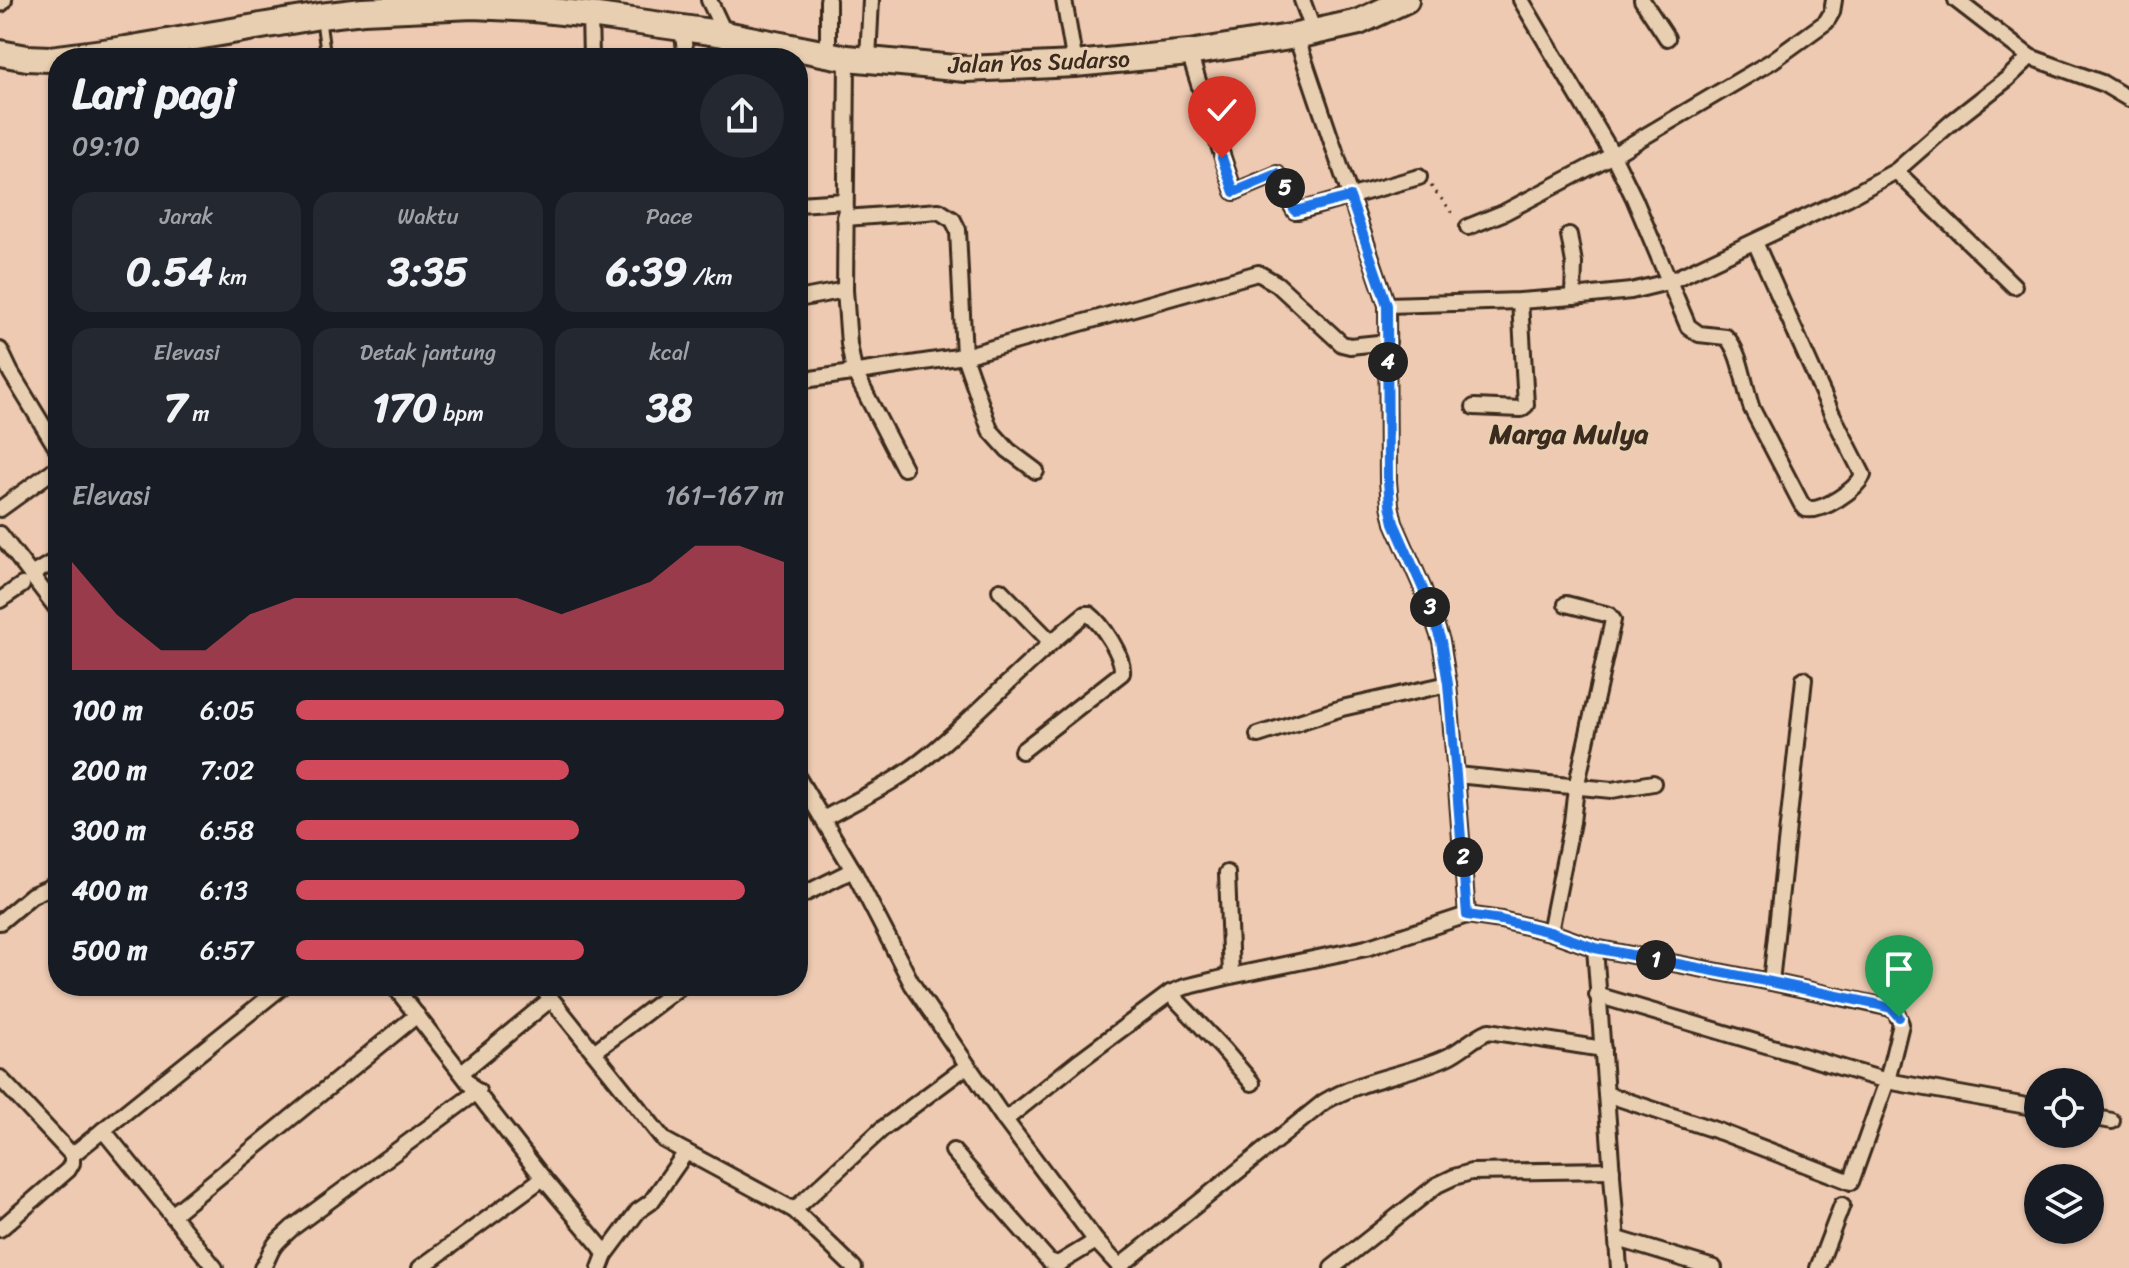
<!DOCTYPE html>
<html lang="id">
<meta charset="utf-8">
<style>
:root{--surface:#171b24;--page:#242831;--text:#f1f3f6;--muted:#9ea1a6;--accent:#d1495b}
body{margin:0;font-family:Sriracha,sans-serif;background:var(--page);color:var(--text);height:100vh;display:flex;flex-direction:column;font-size:30px;white-space:nowrap}
*{box-sizing:border-box;margin:0}
p{font-size:26px;color:var(--muted)}
.icon{flex:none;width:44px;height:44px;fill:none;stroke:currentColor;stroke-width:2;stroke-linecap:round;stroke-linejoin:round}
.map{position:relative;flex:1;overflow:hidden}
.sheet{position:absolute;left:48px;top:48px;width:760px;height:948px;display:flex;flex-direction:column;background:var(--surface);border-radius:32px;box-shadow:0 2px 6px #0004}
.sheet>*{flex:none}
.buttons{position:absolute;left:2024px;top:1068px;display:grid;gap:16px}
.buttons a{display:grid;place-items:center;width:80px;height:80px;border-radius:50%;background:var(--surface);box-shadow:0 2px 6px #0004;font-size:40px}
.pin{position:absolute;display:grid;place-items:center;width:68px;height:68px;color:#fff;margin:-82px -34px;border-radius:50% 50% 50% 0;rotate:-45deg;box-shadow:0 0 8px #0007}
.pin .icon{rotate:45deg}
.km{position:absolute;width:40px;height:40px;margin:-20px;border-radius:50%;background:#222;color:#fff;font-size:22px;line-height:40px;text-align:center}
.round{display:grid;place-items:center;flex:none;width:84px;height:84px;border-radius:42px;background:var(--page)}
.overview{display:flex;align-items:center;justify-content:space-between;height:136px;padding:0 24px}
h1{font-size:44px;font-weight:700;line-height:60px}
.metrics{display:grid;grid-template-columns:repeat(3,1fr);gap:12px;height:136px;padding:8px 24px}
.metrics div{display:grid;align-content:center;border-radius:20px;background:var(--page);text-align:center}
.metrics b{font-size:40px;font-weight:700}
.metrics small{font-size:22px;font-weight:400}
.metrics p{font-size:22px}
.chart{height:224px;padding:16px 24px}
.chart p{display:flex;justify-content:space-between}
.chart svg{width:100%;height:144px;margin-top:8px;fill:var(--accent);opacity:.7}
ul{padding:0 24px;list-style:none;font-size:26px}
li{display:grid;grid-template-columns:128px 96px 1fr;align-items:center;height:60px}
li i{height:20px;border-radius:10px;background:var(--accent)}
.map>svg:first-child{display:block}
.lines{fill:none;stroke-linecap:round;stroke-linejoin:round}
.service-casing{stroke:#3b2a1e;stroke-width:13}
.minor-casing{stroke:#3b2a1e;stroke-width:20}
.tertiary-casing{stroke:#3b2a1e;stroke-width:24}
.trunk-casing{stroke:#3b2a1e;stroke-width:30}
.path{stroke:#3b2a1e;stroke-width:3;stroke-dasharray:2 6;stroke-linecap:butt}
.service{stroke:#e9cfb1;stroke-width:7}
.minor{stroke:#e9cfb1;stroke-width:14}
.tertiary{stroke:#e9cfb1;stroke-width:18}
.trunk{stroke:#e9cfb1;stroke-width:24}
.route-casing{stroke:#fff;stroke-width:16}
.route{stroke:#1a73e8;stroke-width:10}
.labels{text-anchor:middle;dominant-baseline:central;stroke-width:6;stroke-linejoin:round;paint-order:stroke}
.street-label{font-size:24px;fill:#3b2a1e;stroke:#e9cfb1}
.quarter-label{font-size:28px;font-weight:bold;fill:#3b2a1e;stroke:#e9cfb1}
</style>
<div class="map">
<svg width="2129" height="1268" viewBox="0 0 2129 1268">
<rect width="100%" height="100%" fill="#eecab2"/>
<filter id="ink" filterUnits="userSpaceOnUse"><feTurbulence type="fractalNoise" baseFrequency=".0125" numOctaves="2"/><feDisplacementMap in="SourceGraphic" scale="16" xChannelSelector="R" yChannelSelector="G"/><feConvolveMatrix kernelMatrix="1 2 1 2 8 2 1 2 1" color-interpolation-filters="sRGB"/></filter>
<g filter="url(#ink)">
<g class="lines">
<!-- service casing -->
<g class="service-casing">
<path id="service" d="M321 21 326 58"/>
</g>
<!-- minor casing -->
<g class="minor-casing">
<g id="minor">
<path d="M709 0 725 34"/>
<path d="M1064 0 1075 64"/>
<path d="M1302 0 1314 32"/>
<path d="M1521 0 1613 155 1634 198 1688 326 1699 334 1726 337C1741 351 1744 388 1752 409L1801 503 1806 509C1823 512 1856 490 1863 475L1833 416 1755 242"/>
<path d="M1642 0 1667 38"/>
<path d="M1956 0 2030 57 2102 83 2129 99"/>
<path d="M590 15 591 58"/>
<path d="M682 28 686 58"/>
<path d="M1296 36 1387 305 1388 481 1390 505 1394 523 1423 589 1441 641 1448 684 1456 775 1467 915"/>
<path d="M1189 53 1234 192 1277 174 1292 206 1295 211H1299L1419 177"/>
<path d="M828 54V0"/>
<path d="M847 58 845 290 849 344 854 371 904 468"/>
<path d="M868 59 871 0"/>
<path d="M1896 171 2014 286"/>
<path d="M798 204 845 201"/>
<path d="M845 218 939 211 953 220 958 230 964 356 990 430 1008 450 1036 471"/>
<path d="M1468 227 1505 212 1613 155 1772 61 1826 22 1832 12 1834 0"/>
<path d="M1569 235 1574 263 1573 297"/>
<path d="M798 299 845 290"/>
<path d="M1387 305 1520 301 1573 297 1631 291 1668 282 1847 198 1896 171 1952 122 2007 79 2030 57"/>
<path d="M0 350 11 373 58 450"/>
<path d="M798 381 964 356 1258 273 1277 284 1342 344 1350 346 1388 342"/>
<path d="M1474 407 1521 409 1526 405 1520 301"/>
<path d="M0 509 58 467"/>
<path d="M0 534 58 610"/>
<path d="M31 575 58 559"/>
<path d="M1000 590 1050 641"/>
<path d="M0 600 22 585"/>
<path d="M1258 735 1342 708 1448 684"/>
<path d="M1456 775 1612 790 1653 783"/>
<path d="M798 778 853 870 912 984 1005 1120 1096 1241 1121 1268"/>
<path d="M823 819C859 799 898 781 929 755 983 710 1030 658 1085 614H1089C1102 624 1124 656 1122 673L1022 751"/>
<path d="M1227 873 1231 976"/>
<path d="M798 897 853 870"/>
<path d="M0 922 32 895 58 884"/>
<path d="M1550 932 1572 822 1576 788 1613 620 1609 615 1566 604"/>
<path d="M1595 948 1619 1268"/>
<path d="M1771 982 1804 679"/>
<path d="M394 986 543 1178 601 1247 605 1255 600 1268"/>
<path d="M541 986 664 1140 794 1210 854 1268"/>
<path d="M1170 993 1223 1049 1252 1083"/>
<path d="M1597 995 1887 1081 2038 1108"/>
<path d="M594 1052 681 986"/>
<path d="M462 1072 551 999"/>
<path d="M0 1078 72 1155"/>
<path d="M2090 1117 2112 1121"/>
<path d="M1005 1120 1080 1060 1170 993 1185 987 1231 976 1366 948 1467 915 1501 920 1550 932 1595 948 1771 982 1891 1008 1897 1014 1901 1024 1887 1081 1851 1182 1721 1132 1606 1094"/>
<path d="M103 1130 215 1268"/>
<path d="M953 1151 1049 1261 1058 1264 1096 1241"/>
<path d="M794 1210 882 1129 967 1066"/>
<path d="M172 1215 417 1015"/>
<path d="M0 1229 68 1170 72 1163V1155L283 986"/>
<path d="M1618 1239 1714 1268"/>
<path d="M605 1255 638 1211 651 1202 686 1152"/>
<path d="M1119 1267 1324 1102C1362 1079 1407 1075 1447 1057 1462 1050 1474 1037 1489 1031L1603 1049"/>
<path d="M262 1268C267 1262 268 1256 272 1249 277 1240 285 1235 292 1228L478 1091"/>
<path d="M420 1268 543 1178"/>
<path d="M1332 1268 1437 1185 1454 1177 1471 1172 1612 1170"/>
<path d="M1818 1268 1842 1205"/>
</g>
</g>
<!-- tertiary casing -->
<g class="tertiary-casing">
<path id="tertiary" d="M0 2 2 0"/>
</g>
<!-- trunk casing -->
<g class="trunk-casing">
<path id="trunk" d="M0 53 27 58 50 59 126 49 320 16 363 11 473 6 534 9 590 15 725 34 847 58 966 69 1075 64 1189 53 1296 36 1359 22 1406 0"/>
</g>
<!-- path -->
<path class="path" d="M1431 186 1456 217"/>
<!-- service -->
<use href="#service" class="service"/>
<!-- minor -->
<use href="#minor" class="minor"/>
<!-- tertiary -->
<use href="#tertiary" class="tertiary"/>
<!-- trunk -->
<use href="#trunk" class="trunk"/>
</g>
</g>
<g class="lines" filter="url(#ink)">
<!-- route casing -->
<g class="route-casing">
<path id="route" d="M1222 158 1234 192 1277 174 1295 211 1350 197 1387 305 1388 481 1390 505 1394 523 1423 589 1441 641 1448 684 1456 775 1467 915 1501 920 1550 932 1595 948 1771 982 1875 1004 1891 1008 1899 1017"/>
</g>
<!-- route -->
<use href="#route" class="route"/>
</g>
<g class="labels">
<!-- street labels -->
<g class="street-label">
<text transform="translate(1039 62) rotate(-2)">Jalan Yos Sudarso</text>
</g>
<!-- quarter labels -->
<g class="quarter-label">
<text x="1569" y="433">Marga Mulya</text>
</g>
</g>
</svg>
<div class="buttons">
<a><svg class="icon" aria-label="locate" viewBox="0 0 24 24"><circle cx="12" cy="12" r="6"/><path d="M12 2v4M12 18v4M2 12h4M18 12h4"/></svg></a>
<a><svg class="icon" aria-label="layers" viewBox="0 0 24 24"><path d="M12 4l9 5-9 5-9-5zM3 14l9 5 9-5"/></svg></a>
</div>
<div class="pin" style="left:1899px;top:1017px;background:#1e9e55"><svg class="icon" aria-label="arrive" viewBox="0 0 24 24"><path d="M6 21V4h12l-3 4 3 4H6"/></svg></div>
<div class="pin" style="left:1222px;top:158px;background:#d93025"><svg class="icon" aria-label="check" viewBox="0 0 24 24"><path d="M5 12l5 5 9-10"/></svg></div>
<b class="km" style="left:1656px;top:960px">1</b>
<b class="km" style="left:1463px;top:857px">2</b>
<b class="km" style="left:1430px;top:607px">3</b>
<b class="km" style="left:1388px;top:362px">4</b>
<b class="km" style="left:1285px;top:188px">5</b>
<section class="sheet">
<div class="overview"><div><h1>Lari pagi</h1><p>09:10</p></div><a class="round"><svg class="icon" aria-label="share" viewBox="0 0 24 24"><path d="M12 15V3M7 8l5-5 5 5M5 13v7h14v-7"/></svg></a></div>
<div class="metrics">
<div><p>Jarak</p><b>0.54<small> km</small></b></div>
<div><p>Waktu</p><b>3:35</b></div>
<div><p>Pace</p><b>6:39<small> /km</small></b></div>
</div>
<div class="metrics">
<div><p>Elevasi</p><b>7<small> m</small></b></div>
<div><p>Detak jantung</p><b>170<small> bpm</small></b></div>
<div><p>kcal</p><b>38</b></div>
</div>
<div class="chart"><p><span>Elevasi</span>161–167 m</p>
<svg viewBox="0 0 160 44" preserveAspectRatio="none"><path d="M0 44V11L10 27L20 38L30 38L40 27L50 22L60 22L70 22L80 22L90 22L100 22L110 27L120 22L130 17L140 6L150 6L160 11V44z"/></svg>
</div>
<ul>
<li><b>100 m</b>6:05<i style="width:100%"></i></li>
<li><b>200 m</b>7:02<i style="width:56%"></i></li>
<li><b>300 m</b>6:58<i style="width:58%"></i></li>
<li><b>400 m</b>6:13<i style="width:92%"></i></li>
<li><b>500 m</b>6:57<i style="width:59%"></i></li>
</ul>
</section>
</div>
